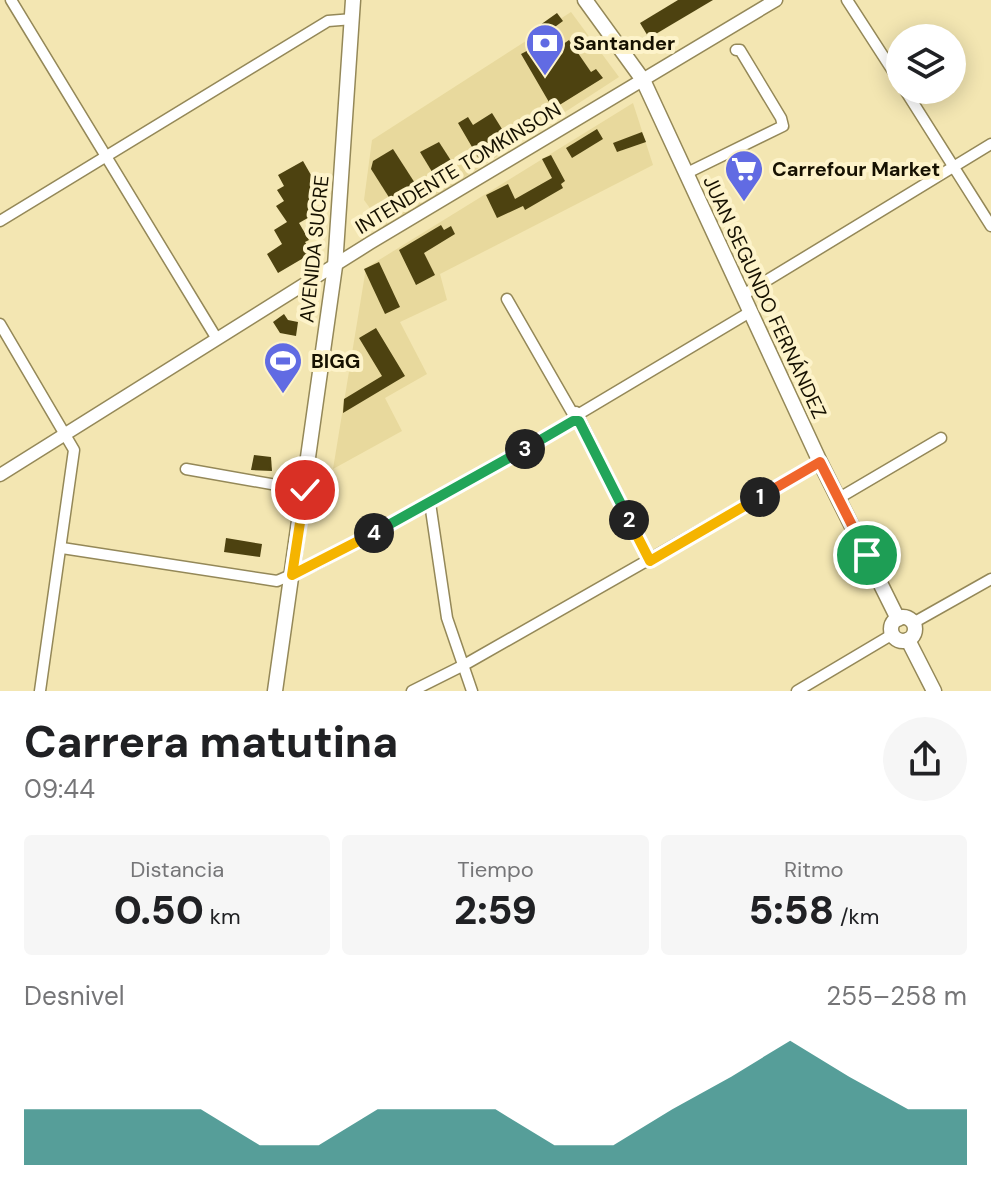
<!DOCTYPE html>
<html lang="es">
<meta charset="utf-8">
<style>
:root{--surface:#fff;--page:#f6f6f6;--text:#202124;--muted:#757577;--accent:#0f766e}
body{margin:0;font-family:"DM Sans",sans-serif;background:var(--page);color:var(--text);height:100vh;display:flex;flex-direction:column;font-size:30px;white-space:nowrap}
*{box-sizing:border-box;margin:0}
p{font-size:26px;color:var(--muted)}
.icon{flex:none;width:44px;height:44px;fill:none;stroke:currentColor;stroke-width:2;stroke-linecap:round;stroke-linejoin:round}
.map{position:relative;height:691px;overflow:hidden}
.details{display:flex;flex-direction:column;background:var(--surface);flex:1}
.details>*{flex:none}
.controls{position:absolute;left:886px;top:24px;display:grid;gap:16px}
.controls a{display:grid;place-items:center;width:80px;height:80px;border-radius:50%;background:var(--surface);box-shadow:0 4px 20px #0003;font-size:40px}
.pin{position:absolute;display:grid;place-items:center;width:68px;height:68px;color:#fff;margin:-34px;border:4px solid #fff;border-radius:50%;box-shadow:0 2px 8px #0007}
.km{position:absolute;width:40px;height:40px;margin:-20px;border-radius:50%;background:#222;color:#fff;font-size:22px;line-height:40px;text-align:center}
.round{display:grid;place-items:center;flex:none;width:84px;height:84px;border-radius:42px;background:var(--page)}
.head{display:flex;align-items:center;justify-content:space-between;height:136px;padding:0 24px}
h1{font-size:44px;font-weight:800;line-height:60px}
.metrics{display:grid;grid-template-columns:repeat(3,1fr);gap:12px;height:136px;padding:8px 24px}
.metrics div{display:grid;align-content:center;border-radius:8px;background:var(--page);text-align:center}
.metrics b{font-size:40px;font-weight:800}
.metrics small{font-size:22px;font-weight:400}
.metrics p{font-size:22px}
.chart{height:224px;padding:16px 24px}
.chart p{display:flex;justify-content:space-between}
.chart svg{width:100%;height:144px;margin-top:8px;fill:var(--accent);opacity:.7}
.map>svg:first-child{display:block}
.built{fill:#e8d99d}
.building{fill:#4d4210}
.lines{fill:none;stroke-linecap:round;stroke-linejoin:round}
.minor-casing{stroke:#948858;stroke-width:13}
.tertiary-casing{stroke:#948858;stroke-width:15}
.secondary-casing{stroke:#948858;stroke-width:17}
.minor{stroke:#fff;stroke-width:10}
.tertiary{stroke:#fff;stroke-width:12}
.secondary{stroke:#fff;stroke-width:14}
.split-1-casing{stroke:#fff;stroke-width:16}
.split-2-casing{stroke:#fff;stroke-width:16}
.split-3-casing{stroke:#fff;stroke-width:16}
.split-4-casing{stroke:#fff;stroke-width:16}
.split-5-casing{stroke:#fff;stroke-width:16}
.split-1{stroke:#f0652b;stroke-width:10}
.split-2{stroke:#f5b400;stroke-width:10}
.split-3{stroke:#22a559;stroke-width:10}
.split-4{stroke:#22a559;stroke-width:10}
.split-5{stroke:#f5b400;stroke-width:10}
.labels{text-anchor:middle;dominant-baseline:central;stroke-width:8;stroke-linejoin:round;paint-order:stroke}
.poi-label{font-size:20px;font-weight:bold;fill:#161101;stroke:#fdf3ca;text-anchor:start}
.street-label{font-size:20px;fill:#161101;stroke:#fdf3ca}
</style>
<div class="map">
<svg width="991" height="691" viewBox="0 0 991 691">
<rect width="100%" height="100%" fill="#f3e6b2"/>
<!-- built -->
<g class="built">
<path d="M571 12 619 77 385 229 364 200 372 140Z"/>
<path d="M633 103 653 165 440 274 447 300 400 322 427 374 385 398 402 431 333 469 366 268Z"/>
</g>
<!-- building -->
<g class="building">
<path d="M678 0H713L649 38 640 23Z"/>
<path d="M557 13 563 21 548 32 559 47 569 40 591 72 596 69 603 78 553 109 521 54 542 43 533 30Z"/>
<path d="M492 113 507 137 487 149 490 153 479 159 458 123 468 117 473 125Z"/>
<path d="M597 129 603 139 572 158 566 148Z"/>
<path d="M642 132 646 142 617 152 613 143Z"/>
<path d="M439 142 459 173 440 185 420 152Z"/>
<path d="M393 149 422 194 397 210 371 169 373 161Z"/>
<path d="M551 155 565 181 561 184 563 188 525 210 523 206 497 218 486 195 508 184 515 199 552 178 542 159Z"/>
<path d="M303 161 311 175 310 202 313 215 299 223 309 240 305 242 312 253 278 273 267 254 282 244 274 230 287 222 276 206 284 201 277 190 284 186 278 175Z"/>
<path d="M441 225 444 230 451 226 455 234 424 253 435 275 416 285 399 250Z"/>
<path d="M379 262 400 307 385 314 364 269Z"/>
<path d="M284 314 288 320 298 322 296 336 280 333 273 322Z"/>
<path d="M376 328 405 376 343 413 344 399 382 376 359 338Z"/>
<path d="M254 455 271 457 272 471 251 470Z"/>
<path d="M226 538 262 544 260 557 224 552Z"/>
</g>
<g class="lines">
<!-- minor casing -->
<g class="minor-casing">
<g id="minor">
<path d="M11 0 217 339"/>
<path d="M847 0 900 82"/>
<path d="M905 90 991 226"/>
<path d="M685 174 783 126 781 118 740 50H736"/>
<path d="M0 221 328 21 353 19"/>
<path d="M743 295 991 144"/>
<path d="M507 299 573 414"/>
<path d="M0 324 74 450 40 691"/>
<path d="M576 412 650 561"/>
<path d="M579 414 750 312"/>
<path d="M186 469 305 490"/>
<path d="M839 498 941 438"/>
<path d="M430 503 447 618 472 691"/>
<path d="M62 548 277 581 316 564 430 503 573 421"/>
<path d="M913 623 991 579"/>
<path d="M412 691 464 665 820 462"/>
<path d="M797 691 893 634"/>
</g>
</g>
<!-- tertiary casing -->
<g class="tertiary-casing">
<path id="tertiary" d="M0 475 370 243 776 0"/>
</g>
<!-- secondary casing -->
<g class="secondary-casing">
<g id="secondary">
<path d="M585 0 643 80 820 462 898 619"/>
<circle cx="903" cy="629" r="12"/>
<path d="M908 640 934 691"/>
<path d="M275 691 335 266 353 0"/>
</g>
</g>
<!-- minor -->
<use href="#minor" class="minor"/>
<!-- tertiary -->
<use href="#tertiary" class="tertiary"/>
<!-- secondary -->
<use href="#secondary" class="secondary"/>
</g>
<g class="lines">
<!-- split-1 casing -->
<g class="split-1-casing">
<path id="split-1" d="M760 497 820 462 867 555"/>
</g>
<!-- split-2 casing -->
<g class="split-2-casing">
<path id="split-2" d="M629 520 650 561 760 497"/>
</g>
<!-- split-3 casing -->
<g class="split-3-casing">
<path id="split-3" d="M525 449 573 421H579L629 520"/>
</g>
<!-- split-4 casing -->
<g class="split-4-casing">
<path id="split-4" d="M374 533 525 449"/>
</g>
<!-- split-5 casing -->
<g class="split-5-casing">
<path id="split-5" d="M305 490 292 575 374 533"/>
</g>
<!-- split-1 -->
<use href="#split-1" class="split-1"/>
<!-- split-2 -->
<use href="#split-2" class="split-2"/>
<!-- split-3 -->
<use href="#split-3" class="split-3"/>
<!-- split-4 -->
<use href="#split-4" class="split-4"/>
<!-- split-5 -->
<use href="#split-5" class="split-5"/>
</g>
<!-- icons -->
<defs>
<g id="bank-pin" transform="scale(2)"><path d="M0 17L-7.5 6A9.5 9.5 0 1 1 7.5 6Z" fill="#616be3" stroke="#fdf3ca"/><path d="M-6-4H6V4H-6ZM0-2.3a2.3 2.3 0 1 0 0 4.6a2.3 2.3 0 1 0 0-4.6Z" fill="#fff"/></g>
<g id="supermarket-pin" transform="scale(2)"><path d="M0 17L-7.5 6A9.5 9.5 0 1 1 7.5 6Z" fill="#616be3" stroke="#fdf3ca"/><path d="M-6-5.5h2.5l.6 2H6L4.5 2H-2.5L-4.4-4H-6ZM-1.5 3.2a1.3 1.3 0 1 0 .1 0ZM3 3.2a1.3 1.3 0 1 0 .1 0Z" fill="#fff"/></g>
<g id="stadium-pin" transform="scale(2)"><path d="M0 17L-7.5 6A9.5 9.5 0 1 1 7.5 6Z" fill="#616be3" stroke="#fdf3ca"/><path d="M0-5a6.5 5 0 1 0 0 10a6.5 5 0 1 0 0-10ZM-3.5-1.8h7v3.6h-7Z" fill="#fff"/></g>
</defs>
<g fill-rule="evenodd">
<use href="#bank-pin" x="545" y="43"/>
<use href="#supermarket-pin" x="744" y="169"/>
<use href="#stadium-pin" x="283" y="361"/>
</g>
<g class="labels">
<!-- poi labels -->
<g class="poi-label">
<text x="573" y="43">Santander</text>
<text x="772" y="169">Carrefour Market</text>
<text x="311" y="361">BIGG</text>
</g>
<!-- street labels -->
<g class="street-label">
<text transform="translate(458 168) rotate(-31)">INTENDENTE TOMKINSON</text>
<text transform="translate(314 249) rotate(-84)">AVENIDA SUCRE</text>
<text transform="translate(765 297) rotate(65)">JUAN SEGUNDO FERNÁNDEZ</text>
</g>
</g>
</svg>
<div class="controls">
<a><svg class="icon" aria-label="layers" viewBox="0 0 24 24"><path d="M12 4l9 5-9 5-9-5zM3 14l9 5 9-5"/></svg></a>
</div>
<div class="pin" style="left:867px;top:555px;background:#1e9e55"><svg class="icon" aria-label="arrive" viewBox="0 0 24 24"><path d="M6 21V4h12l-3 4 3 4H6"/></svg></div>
<div class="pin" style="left:305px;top:490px;background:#d93025"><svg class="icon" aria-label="check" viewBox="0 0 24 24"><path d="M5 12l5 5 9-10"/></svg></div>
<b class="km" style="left:760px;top:497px">1</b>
<b class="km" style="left:629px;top:520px">2</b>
<b class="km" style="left:525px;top:449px">3</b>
<b class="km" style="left:374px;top:533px">4</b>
</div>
<section class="details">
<div class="head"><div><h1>Carrera matutina</h1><p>09:44</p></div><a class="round"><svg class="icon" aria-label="share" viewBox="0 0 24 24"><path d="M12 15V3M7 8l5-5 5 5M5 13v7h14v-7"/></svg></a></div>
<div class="metrics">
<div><p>Distancia</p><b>0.50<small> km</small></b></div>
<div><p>Tiempo</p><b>2:59</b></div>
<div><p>Ritmo</p><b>5:58<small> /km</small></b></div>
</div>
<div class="chart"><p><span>Desnivel</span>255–258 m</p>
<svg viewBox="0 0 160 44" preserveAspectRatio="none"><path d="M0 44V27L10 27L20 27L30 27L40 38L50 38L60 27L70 27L80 27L90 38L100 38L110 27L120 17L130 6L140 17L150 27L160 27V44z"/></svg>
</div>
</section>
